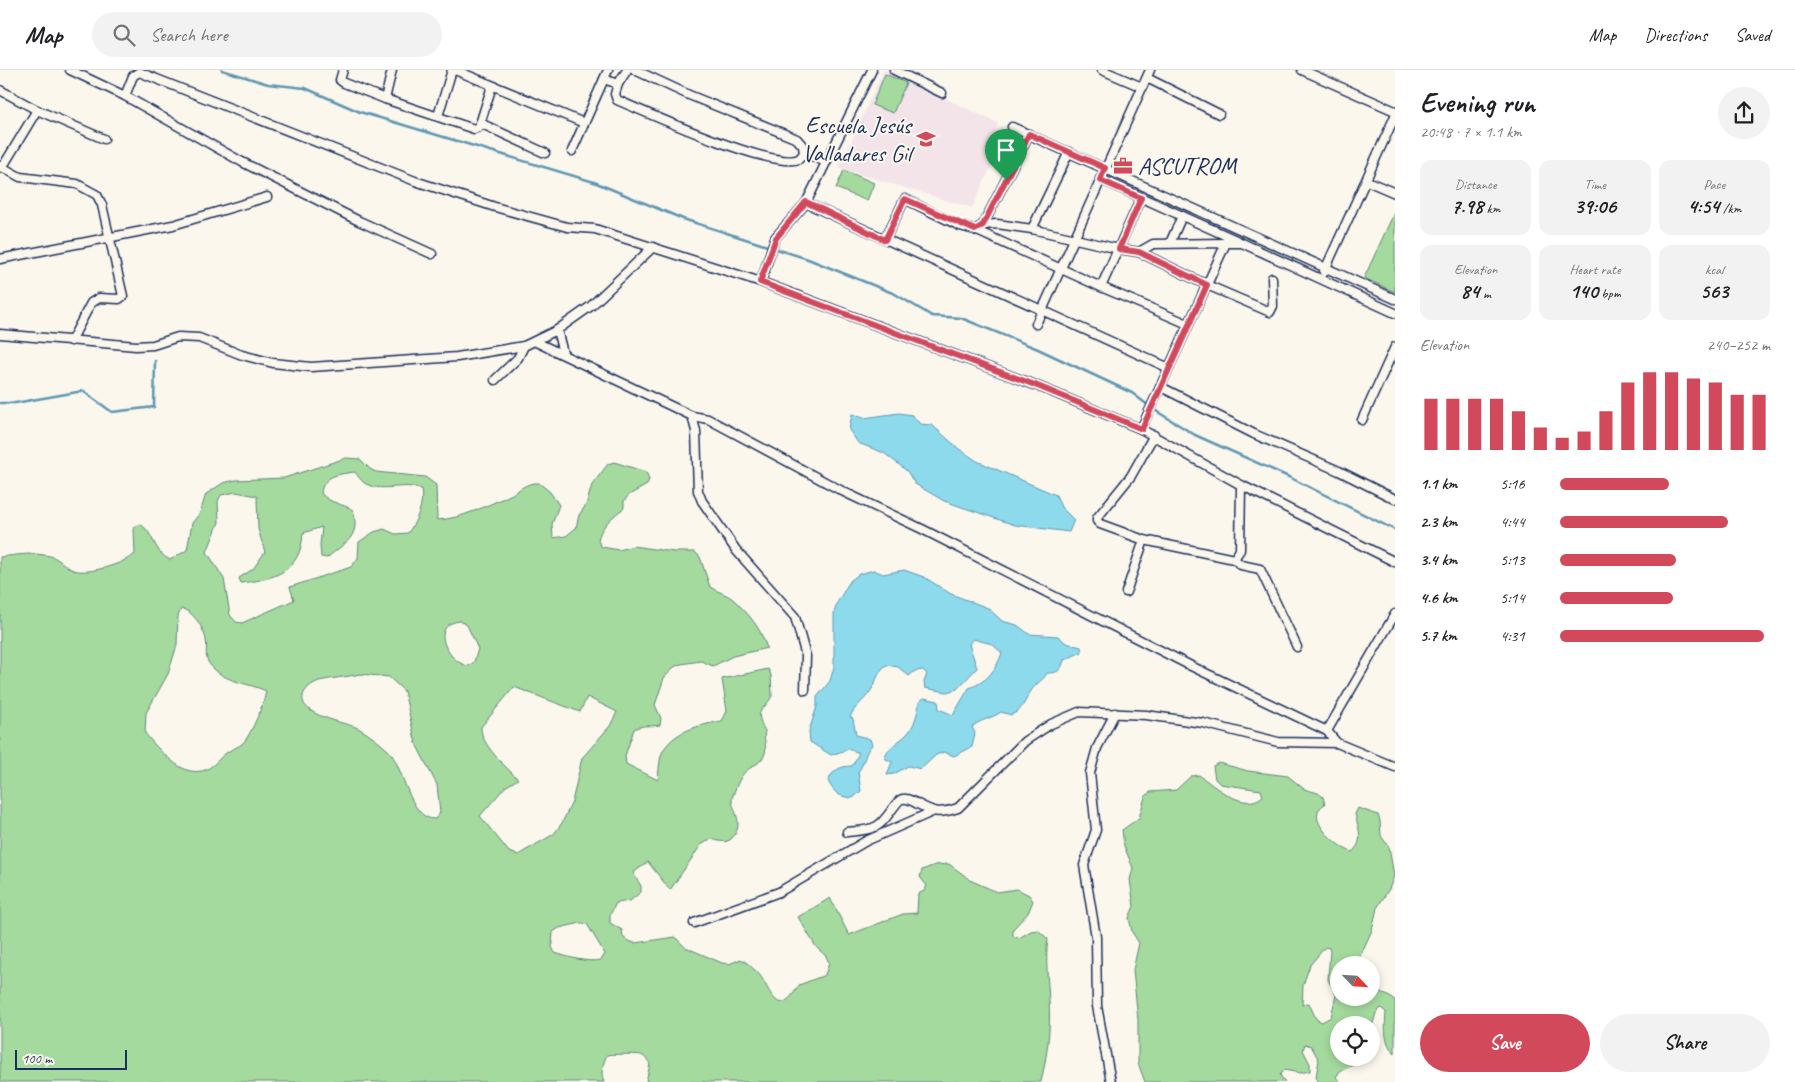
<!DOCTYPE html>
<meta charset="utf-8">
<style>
:root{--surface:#fff;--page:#f2f2f2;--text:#202124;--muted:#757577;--line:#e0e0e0;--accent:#d1495b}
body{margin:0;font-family:Caveat,sans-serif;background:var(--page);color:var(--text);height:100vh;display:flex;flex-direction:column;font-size:19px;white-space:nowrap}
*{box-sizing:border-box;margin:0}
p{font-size:16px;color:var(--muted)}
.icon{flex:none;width:28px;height:28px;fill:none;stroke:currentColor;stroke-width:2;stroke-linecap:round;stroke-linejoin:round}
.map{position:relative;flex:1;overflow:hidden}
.sheet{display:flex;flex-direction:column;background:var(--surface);width:400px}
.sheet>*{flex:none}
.needle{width:32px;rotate:115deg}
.tools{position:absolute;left:1330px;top:886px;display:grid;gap:10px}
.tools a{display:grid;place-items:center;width:50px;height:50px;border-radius:50%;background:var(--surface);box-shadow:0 2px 8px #0003;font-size:25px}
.scale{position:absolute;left:15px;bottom:12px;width:112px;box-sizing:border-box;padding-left:5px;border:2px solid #1b2f5e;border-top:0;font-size:14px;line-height:18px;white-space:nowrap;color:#1b2f5e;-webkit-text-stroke:4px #fbf7ec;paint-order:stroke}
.pin{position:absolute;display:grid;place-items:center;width:42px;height:42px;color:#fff;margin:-51px -21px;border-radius:50% 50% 50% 0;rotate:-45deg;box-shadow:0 0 5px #0007}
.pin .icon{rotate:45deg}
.round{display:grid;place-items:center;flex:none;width:52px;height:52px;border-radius:26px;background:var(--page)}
.head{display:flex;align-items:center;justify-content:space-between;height:85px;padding:0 25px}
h1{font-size:28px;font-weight:600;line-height:38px}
.figures{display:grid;grid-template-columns:repeat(3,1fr);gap:8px;height:85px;padding:5px 25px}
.figures div{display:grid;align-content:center;border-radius:12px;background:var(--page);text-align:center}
.figures b{font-size:21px;font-weight:600}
.figures small{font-size:14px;font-weight:400}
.figures p{font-size:14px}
.chart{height:140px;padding:10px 25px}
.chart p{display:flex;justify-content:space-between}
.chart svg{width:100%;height:90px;margin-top:5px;stroke:var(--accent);stroke-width:6}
.primary-button{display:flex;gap:10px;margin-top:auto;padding:10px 25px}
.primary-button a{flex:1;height:58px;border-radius:30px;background:var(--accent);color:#fff;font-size:20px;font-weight:600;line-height:58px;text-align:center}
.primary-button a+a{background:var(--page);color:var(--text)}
ul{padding:0 25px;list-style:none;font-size:16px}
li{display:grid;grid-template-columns:80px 60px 1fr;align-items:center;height:38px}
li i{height:12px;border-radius:6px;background:var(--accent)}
header{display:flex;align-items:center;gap:30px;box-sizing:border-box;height:70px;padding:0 25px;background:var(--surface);border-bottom:1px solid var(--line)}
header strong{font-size:24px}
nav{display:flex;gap:28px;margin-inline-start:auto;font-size:18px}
.search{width:350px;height:45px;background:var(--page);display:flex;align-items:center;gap:12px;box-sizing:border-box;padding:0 18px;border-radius:28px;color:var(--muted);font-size:19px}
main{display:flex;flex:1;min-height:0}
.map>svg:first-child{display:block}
.built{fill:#f3e4e9}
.green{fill:#a4da9d;stroke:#60847e;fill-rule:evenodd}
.water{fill:#8cdaeb;stroke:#5f96b3}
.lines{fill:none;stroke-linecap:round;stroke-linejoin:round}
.stream{stroke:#5f96b3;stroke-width:2.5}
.minor-casing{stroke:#1b2f5e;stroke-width:11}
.minor{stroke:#fbf7ec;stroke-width:8}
.route-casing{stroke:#fff;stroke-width:10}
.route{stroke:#d1495b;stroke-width:6}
.labels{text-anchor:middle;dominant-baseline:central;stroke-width:4;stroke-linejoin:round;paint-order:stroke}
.poi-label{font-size:24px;fill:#1b2f5e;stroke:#fbf7ec;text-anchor:end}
</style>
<header>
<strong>Map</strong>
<div class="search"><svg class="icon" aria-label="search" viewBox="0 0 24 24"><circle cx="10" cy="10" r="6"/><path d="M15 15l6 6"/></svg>Search here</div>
<nav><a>Map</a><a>Directions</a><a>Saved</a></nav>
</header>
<main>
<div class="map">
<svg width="1395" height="1012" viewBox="0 0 1395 1012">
<rect width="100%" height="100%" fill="#fbf7ec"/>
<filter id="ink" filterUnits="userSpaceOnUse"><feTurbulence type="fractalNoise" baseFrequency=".02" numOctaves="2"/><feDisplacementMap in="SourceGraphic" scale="10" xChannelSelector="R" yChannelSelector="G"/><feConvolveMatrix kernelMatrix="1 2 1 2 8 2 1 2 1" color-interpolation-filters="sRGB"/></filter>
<g filter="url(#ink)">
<!-- built -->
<path class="built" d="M884 0 998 53 994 66 1003 71 972 138 839 98Z"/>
<!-- green -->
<g class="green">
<path d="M885 4 906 13 893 43 872 35Z"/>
<path d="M844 100 874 113 867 131 836 118Z"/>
<path d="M1395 141V222L1364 208Z"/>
<path d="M346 388 360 389 370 399 376 402 425 407 436 415 437 450C461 449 486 436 508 426 520 421 525 412 539 413L550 422 559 435 552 454 553 468 566 466 576 458 579 445 586 435 592 415 608 394 614 392 646 402 649 409 647 415 629 425 624 431V438C613 446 599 458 598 471L602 477 619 480 633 476 674 482H695L700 487 710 517C717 522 728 524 734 530 750 546 759 555 767 578L733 586 713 596 701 591 681 594 674 597 664 608 655 635 661 648 660 655C650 657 643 654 634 659L625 686 626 694 658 710C659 702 659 690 662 683 672 661 700 655 722 651L727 641 722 609 768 599 771 605 772 626C763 643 753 638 765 661 763 668 767 676 765 683 763 692 752 696 746 701 740 706 734 721 732 729 731 738 746 753 732 768 727 774 718 771 711 769L701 775 670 820 648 792 633 803 641 816V822L630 831 616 833 610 845V853L622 860 623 867 628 871 635 873 675 867 685 877 722 893 729 894 741 889C747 892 751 897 756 901 770 913 775 956 799 915L825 905 829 893 826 886 816 877 798 847 830 828 849 865 903 844 917 843 918 824 924 821 927 816 920 807 922 800 935 795 949 794 972 811 997 822 1017 819 1029 825 1033 831 1028 843 1013 859V866L1019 868 1031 861 1038 860 1048 869C1045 890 1048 910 1049 931 1051 959 1047 985 1041 1012H646L650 994C648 991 646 987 641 985 638 984 611 984 607 985 603 993 600 1004 604 1012H0V487C17 485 32 482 50 486 59 488 64 496 73 500 88 505 123 494 135 484L134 458 140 454C154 462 153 482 170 490L187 480 192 453 200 443 206 424 223 413 236 410 284 408ZM355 402C358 406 362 412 366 414 383 423 404 412 421 419 424 435 417 450 408 463L395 464 384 459 374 462 359 472 358 488 351 497 290 517 294 530 242 553 236 552 230 545 224 509 207 482 219 452 218 431 221 425 236 422 257 426 258 459 265 482 253 499 239 508 241 513C274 509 301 502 303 463L322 457 320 475 321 487 327 488C345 472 361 468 353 440 342 433 330 434 321 423 323 405 339 404 355 402ZM181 539C193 540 204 559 206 570 208 580 203 587 211 596 226 613 246 612 266 621 265 631 251 665 243 673 239 677 231 679 226 683 215 692 209 704 191 701 176 699 154 675 145 663L146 643 168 604 177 575 178 546ZM460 551 467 555 478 579 474 592 468 596C446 591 429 554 460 551ZM360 604 389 607 404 621 416 674 437 715 440 743 435 749C409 750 404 696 388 680 379 672 369 664 358 658 345 652 299 646 303 626 304 619 313 613 319 611 332 608 347 607 360 604ZM514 617 580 642 587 627 617 642 610 656 582 688 572 732 562 753 554 764 518 785 509 782 480 746 505 717 518 709C506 697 480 674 481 657ZM581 853 587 854 605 884 601 890C587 893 568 887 555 883L552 877 553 862 559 858Z"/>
<path d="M1219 693 1248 701 1288 706 1304 719 1318 723 1323 727 1325 734C1302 747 1337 777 1352 782 1365 771 1358 758 1355 744L1358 738 1378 745 1380 751 1381 766 1389 777 1394 806 1389 819 1377 838 1372 860 1356 895H1339V928H1371L1372 920 1379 921 1395 930V984C1383 972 1385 957 1386 942L1381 938 1376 943 1371 960V955H1339V988H1356L1353 995 1340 1001 1336 1007 1340 1012H1318L1316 1007 1319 990 1311 976 1305 974 1303 980 1310 994V1001L1300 1003 1284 1000 1280 1005 1285 1012H1145L1138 993V950L1133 900 1139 873 1132 862 1129 848 1134 836 1130 810 1133 798 1124 776 1122 760 1139 748 1145 727 1150 722 1176 720 1191 706 1199 705C1214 716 1244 743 1263 726L1261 720 1220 714 1215 709 1213 696ZM1325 877 1329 878 1330 881 1328 910 1336 925 1331 947 1322 952 1316 949 1309 933 1302 935 1303 915 1310 895Z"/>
</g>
<!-- water -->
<g class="water">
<path d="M899 343 912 345 920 354 932 355 959 379 977 391 1056 425 1061 437 1074 450 1069 462 1015 455 944 431 915 414 907 401 884 383 858 373 849 360 852 344 864 348Z"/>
<path d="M874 500 883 504 904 500 924 507 951 524 988 538 1002 551 1017 555 1029 564 1058 566 1066 573 1081 577 1082 582 1064 590C1061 601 1058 603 1047 603 1043 610 1041 610 1036 615 1026 624 1026 639 1011 645L1001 642C991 649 981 649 972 657L975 663 972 677 954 686 944 682 936 685 921 699 908 696 894 704 887 705 892 692 884 688C888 676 900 672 908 663 915 655 918 641 919 632L924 628 938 631 939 639 953 645 969 618C987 612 996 600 1002 583L992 574 973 569 969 574 977 598 957 619 947 622 925 618 924 612 927 604 923 600 915 601 909 606 898 597 886 595C877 602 876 614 870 622 863 632 855 636 850 647L853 649 856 665 870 669 872 675C864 683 865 693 858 702L861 721 853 728C839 727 834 723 828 711 833 700 840 696 852 696L859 683 849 679 831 685 810 672 809 661 817 636V627L830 611 834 597V543L837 533 850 511 859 504Z"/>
</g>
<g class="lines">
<!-- stream -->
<g class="stream">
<path d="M222 0 268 14 305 18 360 42 594 112 683 149 808 189 895 224 932 246 961 248 1038 279 1132 323 1149 336"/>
<path d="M0 333H15L83 321 112 342 154 337 155 291"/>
<path d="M1153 339 1195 365 1291 408 1395 460"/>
</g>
<!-- minor casing -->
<g class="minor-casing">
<g id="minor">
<path d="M70 0 125 26 242 92 359 151 432 184"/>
<path d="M343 0 340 10 344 13 385 29 474 59 479 57 492 16"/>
<path d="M455 0 584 53"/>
<path d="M894 0 942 23"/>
<path d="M1102 0 1142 17"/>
<path d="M1302 0 1395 41"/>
<path d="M1147 8 1219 44"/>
<path d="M604 9 618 14 615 24 617 30C647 43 774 100 799 89L804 83 803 76 797 69 689 25 635 0"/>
<path d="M618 14 627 0"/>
<path d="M0 20 37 40 104 69"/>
<path d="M125 26 133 6 139 2 415 111 495 137 567 157 595 159 761 212 1035 315 1141 359 1241 415 1395 492"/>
<path d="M385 29 392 0"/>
<path d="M438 46 452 0"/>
<path d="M480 53 545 83"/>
<path d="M1012 57 1395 229"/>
<path d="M572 81 608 0"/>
<path d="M804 83 826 92"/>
<path d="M0 96 20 107 77 114 97 125 102 135 123 226 119 229 99 228 91 233 71 271"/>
<path d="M2 98 37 40"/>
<path d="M1100 109 1238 171"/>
<path d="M1367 111 1395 123"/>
<path d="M806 133 872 0"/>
<path d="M983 155 997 154 1032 159 1119 179 1139 182 1207 215 1270 242 1273 236 1272 208"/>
<path d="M1032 159 1069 82"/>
<path d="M975 160 1101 217 1188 254"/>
<path d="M885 169 905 129 960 156 975 160 983 155 1029 64"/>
<path d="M1170 173 1182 146"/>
<path d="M1226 173H1242L1395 243"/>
<path d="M1139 182 1153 174 1226 173 1141 359"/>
<path d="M0 189 173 155 267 127"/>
<path d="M1324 202 1395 46"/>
<path d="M761 212 775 168 806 133 1169 298"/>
<path d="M1101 217 1141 128"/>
<path d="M1036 254 1150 0"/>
<path d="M557 260 563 283"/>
<path d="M0 264 136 276 153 275 178 267 199 268 242 285 273 293 311 297 457 287 524 276 557 260 591 236 653 177"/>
<path d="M536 272 692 346 708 349 844 422 922 459 1193 597 1327 661"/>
<path d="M495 310 518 288 524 276"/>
<path d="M1161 317 1254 364 1339 401 1395 429"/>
<path d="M692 346 696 361 698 421 702 431 736 480 795 547 806 586 805 620"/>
<path d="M1362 350 1395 277"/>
<path d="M1154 365 1131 406 1097 448V451L1100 454 1144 470 1234 489 1240 480 1241 415"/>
<path d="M1234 489 1241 495 1260 499 1297 577"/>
<path d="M1126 522 1144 470"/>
<path d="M1395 544 1327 661 1337 673 1395 697"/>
<path d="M847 762C857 761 868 761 877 756 888 750 896 729 903 729 907 728 910 730 914 732 933 742 937 745 958 738L1025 671 1051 654 1079 642 1146 645 1203 653 1278 672 1337 673"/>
<path d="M694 853 779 822 866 771 932 742"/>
<path d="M1111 1012 1097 936 1096 867 1084 795 1096 760 1090 703 1097 678 1115 643"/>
</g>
</g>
<!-- minor -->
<use href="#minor" class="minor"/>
</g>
</g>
<g class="lines" filter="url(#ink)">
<!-- route casing -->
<g class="route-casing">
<path id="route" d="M1029 64 1105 98 1100 110 1141 128 1119 179 1139 182 1207 215 1142 359 1035 315 760 212 776 168 806 132 885 170 905 129 975 160 983 155Z"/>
</g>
<!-- route -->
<use href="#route" class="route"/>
</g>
<!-- icons -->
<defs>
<g id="school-bare" transform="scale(1.5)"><path d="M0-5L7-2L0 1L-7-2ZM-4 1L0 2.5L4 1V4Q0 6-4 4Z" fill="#d1495b" stroke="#fbf7ec" stroke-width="2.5" paint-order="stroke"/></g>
<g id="office-bare" transform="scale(1.5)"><path d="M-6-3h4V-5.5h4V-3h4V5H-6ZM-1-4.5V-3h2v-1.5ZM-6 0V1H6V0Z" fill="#d1495b" stroke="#fbf7ec" stroke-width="2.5" paint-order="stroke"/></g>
</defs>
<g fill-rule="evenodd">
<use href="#school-bare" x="926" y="69"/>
<use href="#office-bare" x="1123" y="96"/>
</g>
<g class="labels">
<!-- poi labels -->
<g class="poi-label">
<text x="911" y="55">Escuela Jesús<tspan x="911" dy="28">Valladares Gil</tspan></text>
<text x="1138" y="96" text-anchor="start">ASCUTROM</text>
</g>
</g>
</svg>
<div class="tools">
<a><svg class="needle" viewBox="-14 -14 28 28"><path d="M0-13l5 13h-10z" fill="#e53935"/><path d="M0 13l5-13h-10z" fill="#757577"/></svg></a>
<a><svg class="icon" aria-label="locate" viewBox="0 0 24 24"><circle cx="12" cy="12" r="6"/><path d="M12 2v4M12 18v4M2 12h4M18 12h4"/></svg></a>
</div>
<div class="scale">100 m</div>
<div class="pin" style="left:1006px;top:110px;background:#1e9e55"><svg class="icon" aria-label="arrive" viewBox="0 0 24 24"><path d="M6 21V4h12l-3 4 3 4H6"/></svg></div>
</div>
<section class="sheet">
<div class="head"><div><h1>Evening run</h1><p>20:48 · 7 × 1.1 km</p></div><a class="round"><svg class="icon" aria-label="share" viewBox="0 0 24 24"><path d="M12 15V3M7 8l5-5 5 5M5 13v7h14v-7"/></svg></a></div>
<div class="figures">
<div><p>Distance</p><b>7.98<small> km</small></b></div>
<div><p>Time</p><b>39:06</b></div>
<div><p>Pace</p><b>4:54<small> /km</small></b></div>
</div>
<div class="figures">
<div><p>Elevation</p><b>84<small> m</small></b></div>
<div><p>Heart rate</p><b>140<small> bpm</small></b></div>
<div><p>kcal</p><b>563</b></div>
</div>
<div class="chart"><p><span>Elevation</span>240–252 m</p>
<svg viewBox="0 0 160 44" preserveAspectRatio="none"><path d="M5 44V19M15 44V19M25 44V19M35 44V19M45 44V25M55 44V33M65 44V38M75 44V35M85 44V25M95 44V11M105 44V6M115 44V6M125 44V9M135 44V11M145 44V17M155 44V17"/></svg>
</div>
<ul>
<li><b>1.1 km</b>5:16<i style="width:52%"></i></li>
<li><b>2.3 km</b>4:44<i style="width:80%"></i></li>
<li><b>3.4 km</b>5:13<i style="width:55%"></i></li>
<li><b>4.6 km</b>5:14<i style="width:54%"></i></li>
<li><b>5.7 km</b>4:31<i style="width:97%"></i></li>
</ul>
<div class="primary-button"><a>Save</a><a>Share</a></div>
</section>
</main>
